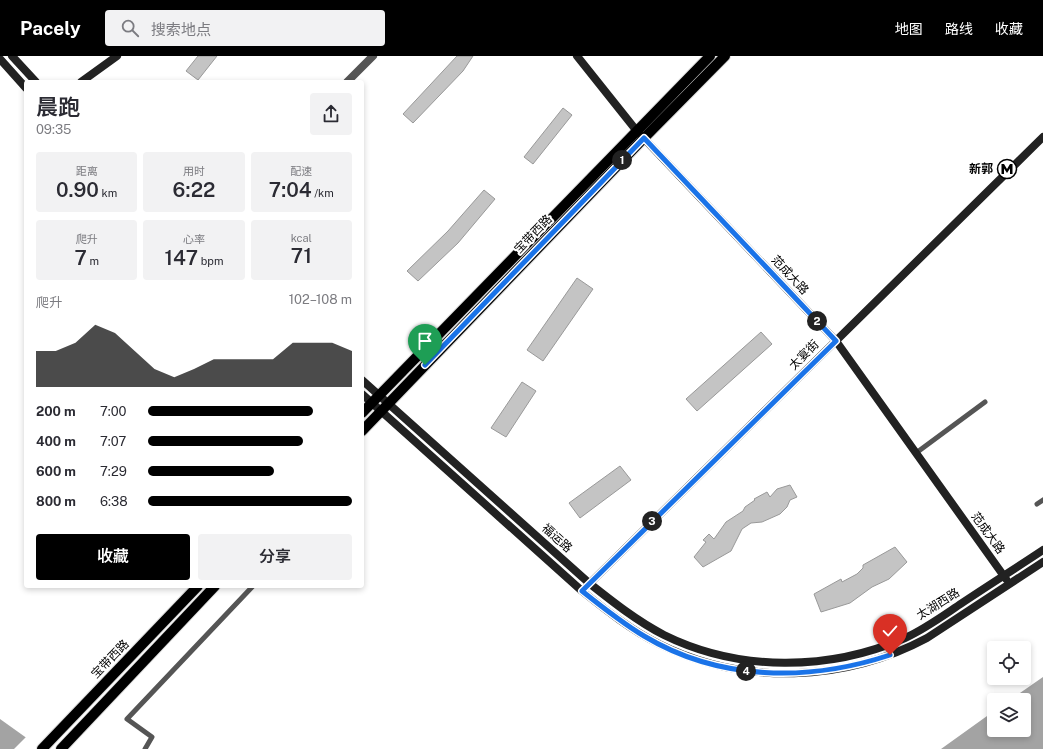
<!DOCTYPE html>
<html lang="zh">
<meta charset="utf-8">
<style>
:root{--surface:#fff;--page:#f2f2f3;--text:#2b2b33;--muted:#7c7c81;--accent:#000}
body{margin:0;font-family:"Public Sans","Noto Sans SC",sans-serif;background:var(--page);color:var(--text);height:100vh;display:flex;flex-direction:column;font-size:15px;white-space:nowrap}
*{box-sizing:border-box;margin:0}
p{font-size:13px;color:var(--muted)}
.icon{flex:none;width:22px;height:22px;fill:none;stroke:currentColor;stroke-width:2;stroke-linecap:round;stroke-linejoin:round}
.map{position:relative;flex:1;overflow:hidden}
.side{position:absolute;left:24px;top:24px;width:340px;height:508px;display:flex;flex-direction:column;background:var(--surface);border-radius:4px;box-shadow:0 2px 6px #0003}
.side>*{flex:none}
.controls{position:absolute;left:987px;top:585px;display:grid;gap:8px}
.controls a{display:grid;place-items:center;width:44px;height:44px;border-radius:4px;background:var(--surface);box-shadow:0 2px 6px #0003;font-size:20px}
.pin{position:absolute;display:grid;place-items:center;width:34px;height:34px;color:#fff;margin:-41px -17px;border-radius:50% 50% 50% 0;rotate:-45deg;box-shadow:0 0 4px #0007}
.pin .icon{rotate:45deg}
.km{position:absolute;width:20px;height:20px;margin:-10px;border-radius:50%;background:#222;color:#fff;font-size:11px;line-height:20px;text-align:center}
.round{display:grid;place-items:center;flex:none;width:42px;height:42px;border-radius:4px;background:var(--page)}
.summary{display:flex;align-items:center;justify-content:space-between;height:68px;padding:0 12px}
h1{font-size:22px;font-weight:600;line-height:30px}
.stats{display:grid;grid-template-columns:repeat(3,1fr);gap:6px;height:68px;padding:4px 12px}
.stats div{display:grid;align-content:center;border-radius:4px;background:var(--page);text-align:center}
.stats b{font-size:20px;font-weight:600}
.stats small{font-size:11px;font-weight:400}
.stats p{font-size:11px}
.chart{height:112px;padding:8px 12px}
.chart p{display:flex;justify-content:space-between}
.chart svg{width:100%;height:72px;margin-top:4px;fill:var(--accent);opacity:.7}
.primary-button{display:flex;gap:8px;margin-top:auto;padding:8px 12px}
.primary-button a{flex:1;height:46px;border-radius:4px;background:var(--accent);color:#fff;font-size:16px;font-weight:600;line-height:46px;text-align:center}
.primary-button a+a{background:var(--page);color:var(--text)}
ul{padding:0 12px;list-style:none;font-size:13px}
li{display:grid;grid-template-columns:64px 48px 1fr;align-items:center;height:30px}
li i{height:10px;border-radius:5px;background:var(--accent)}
header{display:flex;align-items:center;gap:24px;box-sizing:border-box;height:56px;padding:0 20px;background:var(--accent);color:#fff}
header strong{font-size:19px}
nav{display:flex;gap:22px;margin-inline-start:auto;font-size:14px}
.search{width:280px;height:36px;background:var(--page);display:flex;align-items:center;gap:10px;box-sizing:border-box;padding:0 14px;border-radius:4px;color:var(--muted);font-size:15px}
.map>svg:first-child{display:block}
.water{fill:#a3a3a3}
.pier{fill:#fff}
.building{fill:#c4c4c4;stroke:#999}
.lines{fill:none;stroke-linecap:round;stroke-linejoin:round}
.primary-casing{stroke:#dbdbdb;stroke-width:12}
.lane{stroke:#555;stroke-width:5}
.street{stroke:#555;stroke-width:8}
.secondary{stroke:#222;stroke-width:8}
.primary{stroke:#000;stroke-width:10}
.route-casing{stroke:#fff;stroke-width:8}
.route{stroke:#1a73e8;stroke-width:5}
.labels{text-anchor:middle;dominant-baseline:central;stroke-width:4;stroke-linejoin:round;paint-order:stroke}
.poi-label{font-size:12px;font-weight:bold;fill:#000;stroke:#fff;text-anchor:end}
.street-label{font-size:12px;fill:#000;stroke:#fff}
</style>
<header>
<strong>Pacely</strong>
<div class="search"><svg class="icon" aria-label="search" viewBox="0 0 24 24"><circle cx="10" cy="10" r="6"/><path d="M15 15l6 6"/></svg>搜索地点</div>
<nav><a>地图</a><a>路线</a><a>收藏</a></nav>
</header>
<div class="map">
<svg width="1043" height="693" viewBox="0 0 1043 693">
<rect width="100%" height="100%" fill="#fff"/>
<!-- water -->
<g class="water">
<path d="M1043 621V693H941L994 655V674H1024V644H1010Z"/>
<path d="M0 663 42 693H0Z"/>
</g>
<!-- pier -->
<path class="pier" d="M27 680 43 691 44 693H14Z"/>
<!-- building -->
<g class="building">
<path d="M198 0H217L198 24 186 15Z"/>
<path d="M457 0H473L463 15 413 67 403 58Z"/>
<path d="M563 52 572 59 533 108 524 101Z"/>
<path d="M484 134 495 143 458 187 418 225 407 215 448 175Z"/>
<path d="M577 222 593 233 543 305 527 294Z"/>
<path d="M761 276 772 288 697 355 686 343Z"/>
<path d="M522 326 536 335 506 381 491 372Z"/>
<path d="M620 410 631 424 580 462 569 447Z"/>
<path d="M790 429 797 441 790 444 787 451 780 458 762 466 751 467 742 473 731 495 703 511 694 501 706 486 703 484 709 478 714 483 726 466 743 455 745 451 755 444 754 443 767 436 770 441 777 433Z"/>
<path d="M895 491 907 506 889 523 872 531 850 547 821 556 814 538 841 523 842 526 857 518 863 512V509Z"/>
</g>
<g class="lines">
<!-- primary casing -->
<g class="primary-casing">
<g id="primary">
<path d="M362 357 710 0"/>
<path d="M362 375 644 82 725 0"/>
<path d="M42 693 198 530"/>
<path d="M61 693 215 530"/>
</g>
</g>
<!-- lane -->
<g class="lane">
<path d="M916 397 985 346"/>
<path d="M1037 448 1043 444"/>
<path d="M145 693 152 681 127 663 253 530"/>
</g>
<!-- street -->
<path class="street" d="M347 26 373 0"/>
<!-- secondary -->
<g class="secondary">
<path d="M12 0 36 26"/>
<path d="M577 0 636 74 836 285 1006 523"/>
<path d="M0 3 26 32"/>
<path d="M81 26 117 0"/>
<path d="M362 324 589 527C613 546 637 565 664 579 739 616 829 615 905 582 925 573 944 559 962 547 989 529 1016 512 1043 494"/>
<path d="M362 338 582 535C607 555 631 574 659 588 744 630 845 626 927 582L1043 506"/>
<path d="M587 530 1043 81"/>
</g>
<!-- primary -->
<use href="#primary" class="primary"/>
</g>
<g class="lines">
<!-- route casing -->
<g class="route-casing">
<path id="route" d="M425 309 644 82 836 285 582 535C602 551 622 567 644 580 719 625 808 626 890 599"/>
</g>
<!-- route -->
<use href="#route" class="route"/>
</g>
<!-- icons -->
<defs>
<g id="metro-ring" transform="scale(1)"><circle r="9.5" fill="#fff" stroke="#000" stroke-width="1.5"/><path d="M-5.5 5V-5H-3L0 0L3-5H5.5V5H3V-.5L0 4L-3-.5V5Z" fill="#000"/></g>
</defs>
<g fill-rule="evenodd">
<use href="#metro-ring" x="1007" y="113"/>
</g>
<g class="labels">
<!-- poi labels -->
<g class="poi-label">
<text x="993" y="113">新郭</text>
</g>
<!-- street labels -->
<g class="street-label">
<text transform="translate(533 178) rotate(-46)">宝带西路</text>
<text transform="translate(790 219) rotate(47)">范成大路</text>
<text transform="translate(804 299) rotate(-45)">太宴街</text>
<text transform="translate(988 477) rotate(54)">范成大路</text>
<text transform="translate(557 482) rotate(42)">福运路</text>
<text transform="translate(938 548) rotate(-32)">太湖西路</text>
<text transform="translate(110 603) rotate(-46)">宝带西路</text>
</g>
</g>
</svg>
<div class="controls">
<a><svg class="icon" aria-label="locate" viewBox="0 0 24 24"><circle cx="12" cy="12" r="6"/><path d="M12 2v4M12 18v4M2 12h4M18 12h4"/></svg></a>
<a><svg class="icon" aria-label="layers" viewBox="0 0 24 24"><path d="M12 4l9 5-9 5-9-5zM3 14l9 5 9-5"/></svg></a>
</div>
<div class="pin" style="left:425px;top:309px;background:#1e9e55"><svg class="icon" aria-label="arrive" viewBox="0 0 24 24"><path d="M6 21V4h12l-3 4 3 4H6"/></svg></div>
<div class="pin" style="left:890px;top:599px;background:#d93025"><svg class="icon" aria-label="check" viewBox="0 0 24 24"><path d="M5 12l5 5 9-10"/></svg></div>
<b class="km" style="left:622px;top:104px">1</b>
<b class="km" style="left:817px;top:265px">2</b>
<b class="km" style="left:652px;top:465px">3</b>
<b class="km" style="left:746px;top:615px">4</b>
<section class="side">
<div class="summary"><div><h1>晨跑</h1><p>09:35</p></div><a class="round"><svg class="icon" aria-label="share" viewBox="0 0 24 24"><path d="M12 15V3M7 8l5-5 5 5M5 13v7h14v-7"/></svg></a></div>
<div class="stats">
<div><p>距离</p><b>0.90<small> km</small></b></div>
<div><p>用时</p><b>6:22</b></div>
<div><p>配速</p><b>7:04<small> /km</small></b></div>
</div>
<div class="stats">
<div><p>爬升</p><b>7<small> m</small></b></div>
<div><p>心率</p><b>147<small> bpm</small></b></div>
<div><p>kcal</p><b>71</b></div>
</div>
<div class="chart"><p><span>爬升</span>102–108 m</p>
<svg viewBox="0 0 160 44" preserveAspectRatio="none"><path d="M0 44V22L10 22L20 17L30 6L40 11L50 22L60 33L70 38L80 33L90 27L100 27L110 27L120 27L130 17L140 17L150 17L160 22V44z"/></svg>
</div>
<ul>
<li><b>200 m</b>7:00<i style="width:81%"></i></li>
<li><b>400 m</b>7:07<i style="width:76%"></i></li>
<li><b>600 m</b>7:29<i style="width:62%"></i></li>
<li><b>800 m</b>6:38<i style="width:100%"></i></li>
</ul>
<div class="primary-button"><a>收藏</a><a>分享</a></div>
</section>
</div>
